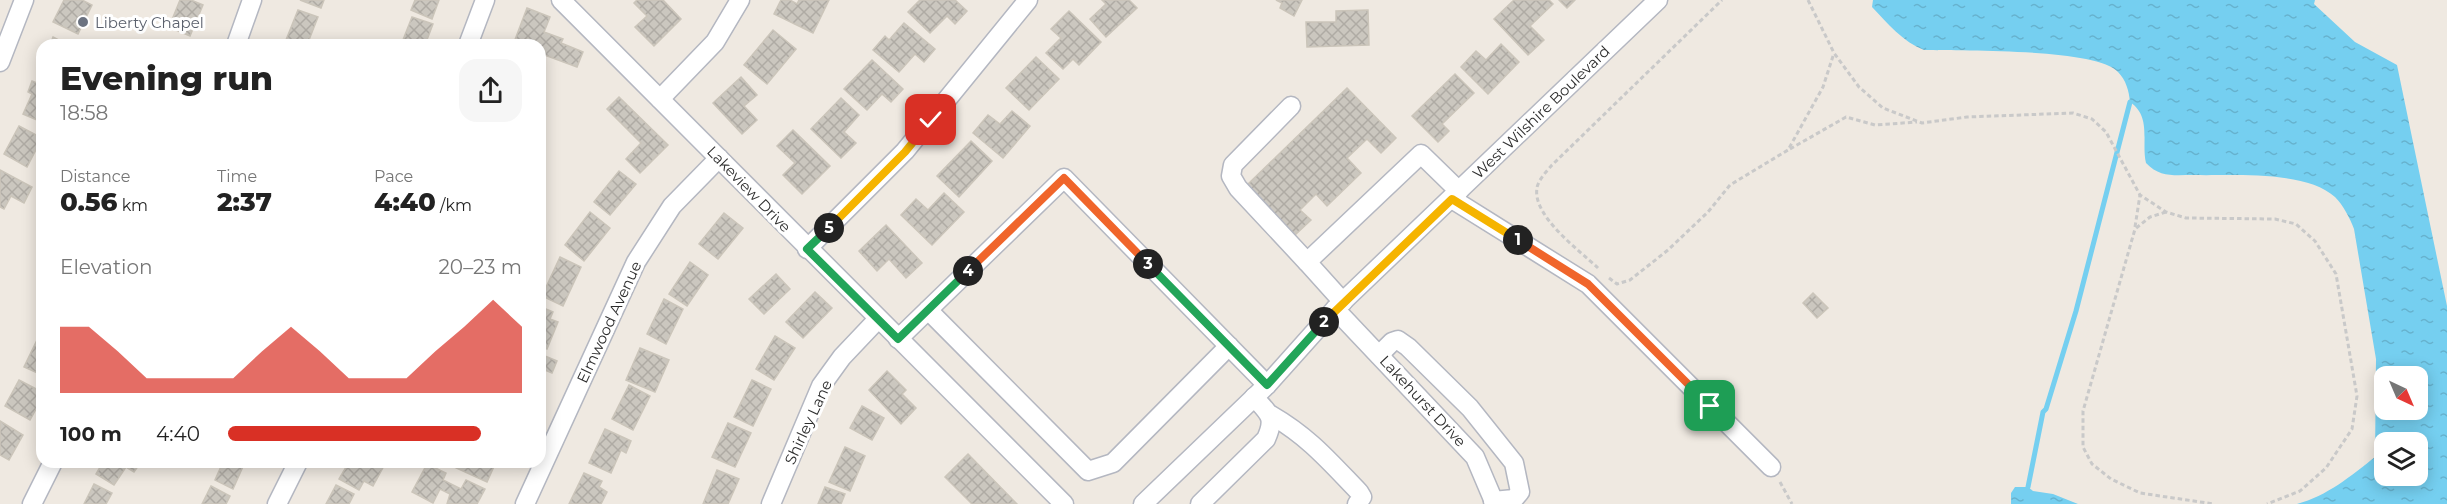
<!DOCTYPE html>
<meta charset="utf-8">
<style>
:root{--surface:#fff;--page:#f6f6f6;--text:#222;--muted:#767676;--accent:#d93025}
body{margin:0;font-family:Montserrat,sans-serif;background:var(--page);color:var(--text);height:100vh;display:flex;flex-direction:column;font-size:22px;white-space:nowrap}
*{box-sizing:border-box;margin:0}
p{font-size:20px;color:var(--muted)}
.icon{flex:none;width:33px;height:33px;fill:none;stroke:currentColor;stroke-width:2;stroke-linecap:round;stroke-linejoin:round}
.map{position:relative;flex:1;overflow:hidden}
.panel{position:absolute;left:36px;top:39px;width:510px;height:429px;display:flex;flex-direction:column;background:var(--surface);border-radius:18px;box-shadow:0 3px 15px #0003}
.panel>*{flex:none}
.needle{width:39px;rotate:136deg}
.controls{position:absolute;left:2374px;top:366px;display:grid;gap:12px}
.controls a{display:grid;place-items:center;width:54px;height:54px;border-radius:12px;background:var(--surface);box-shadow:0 3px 15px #0003;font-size:30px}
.pin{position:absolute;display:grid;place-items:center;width:51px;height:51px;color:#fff;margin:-26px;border-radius:12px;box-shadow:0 3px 9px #0006}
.km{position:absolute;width:30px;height:30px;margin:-15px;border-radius:50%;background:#222;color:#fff;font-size:16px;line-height:30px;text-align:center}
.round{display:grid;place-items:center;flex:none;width:63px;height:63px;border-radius:18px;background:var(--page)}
.summary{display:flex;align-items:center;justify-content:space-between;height:102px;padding:0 24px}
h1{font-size:33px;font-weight:800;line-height:45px}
.stats{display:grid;grid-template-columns:repeat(3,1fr);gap:9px;height:102px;padding:6px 24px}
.stats div{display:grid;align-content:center}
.stats b{font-size:26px;font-weight:800}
.stats small{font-size:16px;font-weight:400}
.stats p{font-size:16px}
.chart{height:168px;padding:12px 24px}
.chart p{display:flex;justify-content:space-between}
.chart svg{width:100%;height:108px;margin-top:6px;fill:var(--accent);opacity:.7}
ul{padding:0 24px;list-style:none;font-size:20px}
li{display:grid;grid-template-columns:96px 72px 1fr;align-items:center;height:45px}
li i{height:15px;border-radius:8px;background:var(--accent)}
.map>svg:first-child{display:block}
.water{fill:url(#water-ripples);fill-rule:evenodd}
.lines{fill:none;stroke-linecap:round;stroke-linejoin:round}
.stream{stroke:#75cff0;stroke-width:5}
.building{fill:url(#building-cross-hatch);stroke:#cbc5ba;stroke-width:1.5}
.minor-casing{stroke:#b4b7c1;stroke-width:21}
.path{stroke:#c9c9c9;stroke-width:3;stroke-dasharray:4.5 3;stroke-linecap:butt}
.minor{stroke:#fff;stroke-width:18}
.split-1-casing{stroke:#fff;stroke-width:12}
.split-2-casing{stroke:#fff;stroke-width:12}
.split-3-casing{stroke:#fff;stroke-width:12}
.split-4-casing{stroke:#fff;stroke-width:12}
.split-5-casing{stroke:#fff;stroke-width:12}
.split-6-casing{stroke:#fff;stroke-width:12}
.split-1{stroke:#f0652b;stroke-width:8}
.split-2{stroke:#f5b400;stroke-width:8}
.split-3{stroke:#22a559;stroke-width:8}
.split-4{stroke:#f0652b;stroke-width:8}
.split-5{stroke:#22a559;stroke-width:8}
.split-6{stroke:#f5b400;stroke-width:8}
.worship-dot{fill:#6b7280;stroke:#fff;stroke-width:2}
.labels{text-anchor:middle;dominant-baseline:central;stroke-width:6;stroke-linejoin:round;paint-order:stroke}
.worship-label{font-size:15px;fill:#5b616d;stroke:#fff;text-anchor:start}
.street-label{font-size:15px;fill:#2e2e2e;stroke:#fff}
</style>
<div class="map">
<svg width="2447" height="504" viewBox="0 0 2447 504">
<defs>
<pattern id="water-ripples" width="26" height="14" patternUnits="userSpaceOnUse" patternTransform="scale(1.5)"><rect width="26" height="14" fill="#75cff0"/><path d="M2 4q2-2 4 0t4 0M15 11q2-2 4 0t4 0" fill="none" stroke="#66b2ce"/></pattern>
<pattern id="building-cross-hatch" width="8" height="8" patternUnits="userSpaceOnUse" patternTransform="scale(1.5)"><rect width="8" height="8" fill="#cbc7bf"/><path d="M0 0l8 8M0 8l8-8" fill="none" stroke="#afaba4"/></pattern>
</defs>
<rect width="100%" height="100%" fill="#efe9e1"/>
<!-- water -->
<g class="water">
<path d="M1873 0H2315L2314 4 2355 42 2397 65 2447 306V504H2297C2327 496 2351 476 2375 457L2376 359 2354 229C2350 218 2343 205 2335 197 2306 170 2232 176 2194 175 2175 175 2160 178 2146 163 2141 142 2152 117 2130 102 2129 91 2126 80 2118 72 2097 48 1960 51 1924 50 1903 42 1887 23 1872 7ZM2385 376H2418V410H2385ZM2385 442H2418V476H2385Z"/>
<path d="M2015 487H2028L2033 491 2053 494 2078 504H2011V493Z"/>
</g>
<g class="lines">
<!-- stream -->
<path class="stream" d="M2028 487 2043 412 2046 409 2076 311 2130 102"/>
</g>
<!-- building -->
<g class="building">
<path d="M64 0H82L92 5 78 34 53 22Z"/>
<path d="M180 0H191L203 5 190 36 169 27Z"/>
<path d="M300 0H324L321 8Z"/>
<path d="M415 0H439L432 19 411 10Z"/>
<path d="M637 0H663L681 19 654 46 635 27 647 16 634 3Z"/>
<path d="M781 0H790L797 4 799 0H829L813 33 774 14Z"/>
<path d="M920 0H955L967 11 955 24 947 16 930 33 908 12Z"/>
<path d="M1102 0H1129L1137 8 1106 37 1090 19 1106 4Z"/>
<path d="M1276 0H1302L1294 16 1280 8 1282 3Z"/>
<path d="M1514 0H1549L1553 4 1530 26 1544 40 1528 55 1494 19Z"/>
<path d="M1559 0H1575L1567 8Z"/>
<path d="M527 8 550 17 544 32 563 39 561 43 583 52 577 67 542 54 540 56V45H513Z"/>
<path d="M298 10 318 17 307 45H284Z"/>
<path d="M1368 10 1369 45 1307 47 1306 22H1336V11Z"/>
<path d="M1069 11 1101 42 1079 65 1073 59 1063 69 1046 53 1061 38 1051 29Z"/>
<path d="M412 17 433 24 425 45H401Z"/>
<path d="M904 23 935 49 924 62 915 54 899 72 873 50 885 36 889 40Z"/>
<path d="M773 30 796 49 767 84 744 65Z"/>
<path d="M53 37 68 45H50Z"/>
<path d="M1501 44 1519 62 1488 94 1461 67 1476 51 1486 60Z"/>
<path d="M1036 57 1059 79 1029 110 1006 88Z"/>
<path d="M872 60 903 89 891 102 882 94 867 110 844 89Z"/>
<path d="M1455 74 1474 93 1442 124 1449 131 1438 142 1412 116Z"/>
<path d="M741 77 757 95 744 106 757 120 742 134 713 103Z"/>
<path d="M32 81 42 85V122L23 114 32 94 28 92Z"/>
<path d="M1347 88 1396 138 1381 153 1367 139 1347 158 1361 173 1327 206 1316 194 1300 210 1311 220 1295 235 1247 185Z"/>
<path d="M619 97 668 145 640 173 626 159 641 143 607 109Z"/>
<path d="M841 98 859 115 844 132 856 143 841 158 811 129Z"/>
<path d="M1012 111 1030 126 1003 158 973 133 988 115 1000 124Z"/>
<path d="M19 126 42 138 27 167 4 154Z"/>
<path d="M793 130 830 166 802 194 783 175 795 163 777 146Z"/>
<path d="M971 141 992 161 959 197 937 176Z"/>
<path d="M0 170 32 187 24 203 11 196 4 209 0 207Z"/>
<path d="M619 171 636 184 610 215 594 202Z"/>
<path d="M944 193 964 212 932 245 901 215 916 199 928 210Z"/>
<path d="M590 212 610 228 584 261 565 245Z"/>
<path d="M724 213 743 228 718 259 699 244Z"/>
<path d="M886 225 922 263 906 278 889 259 877 271 859 251Z"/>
<path d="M560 257 581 267 563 306 542 296Z"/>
<path d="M690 262 708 275 687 306 669 294Z"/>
<path d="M776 274 790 289 764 314 749 299Z"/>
<path d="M815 292 832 308 803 338 786 322Z"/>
<path d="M1813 293 1828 308 1817 318 1803 303Z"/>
<path d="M664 299 683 309 666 344 647 334Z"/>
<path d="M541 307 553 312 550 319 558 322 547 349 540 346Z"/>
<path d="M39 336 42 337V375L24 367Z"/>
<path d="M775 336 795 348 774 380 756 369Z"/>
<path d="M640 348 669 360 655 392 626 380Z"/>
<path d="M540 354 557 361 552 373 540 368Z"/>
<path d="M887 371 906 390 902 394 916 408 901 424 869 390Z"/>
<path d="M19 380 42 392V398L30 420 5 406Z"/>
<path d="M752 380 771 389 753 426 734 417Z"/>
<path d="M629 385 650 396 633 430 612 419Z"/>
<path d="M862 406 884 418 872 440 850 428Z"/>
<path d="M0 421 23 435 9 460 0 455Z"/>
<path d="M728 423 751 433 735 467 712 457Z"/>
<path d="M605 429 631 441 626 453 621 450 611 473 589 463Z"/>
<path d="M845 447 865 456 850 491 829 482Z"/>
<path d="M968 454 1017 504H972L945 477Z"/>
<path d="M103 462H141L134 472 126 467 114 485 96 474Z"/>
<path d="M223 462H245L233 489 215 480Z"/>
<path d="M349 462H386L373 486 364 481 359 490 339 479Z"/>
<path d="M457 462H496L487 482 454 467Z"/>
<path d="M427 464 446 473 443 480 461 489 466 480 485 489 477 504H447L450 494 440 489 433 503 412 492Z"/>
<path d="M717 470 739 479 728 504H703Z"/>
<path d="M584 473 602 481 599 487 607 492 601 504H569Z"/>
<path d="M94 484 112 493 106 504H84Z"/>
<path d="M336 485 354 494 349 504H326Z"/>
<path d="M211 486 230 496 226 504H202Z"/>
<path d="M825 487 845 494 841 504H818Z"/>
</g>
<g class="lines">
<!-- minor casing -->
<g class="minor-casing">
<g id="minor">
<path d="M561 0 1064 504"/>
<path d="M236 45 252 0"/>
<path d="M468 45 485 0"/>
<path d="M0 62 24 0"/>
<path d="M660 99 715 42 740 0"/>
<path d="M1291 106 1233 165 1231 176 1238 188 1307 262"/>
<path d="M1452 199 1588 284 1771 467"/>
<path d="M807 249 905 151 1028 0"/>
<path d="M1343 302 1307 262 1421 154 1459 191"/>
<path d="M1335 309 1475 457 1495 504"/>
<path d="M928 310 1088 471 1113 463 1229 346"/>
<path d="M898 339 1064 178 1267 385"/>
<path d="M1379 355 1392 342 1398 340 1408 347 1470 408 1514 463 1520 492 1514 499 1493 501"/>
<path d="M1271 415C1309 437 1329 461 1359 492L1362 497 1357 504"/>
<path d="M32 504 53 462"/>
<path d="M277 504 298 462"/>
<path d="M525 504 636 262 672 206 719 158"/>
<path d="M771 504 821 386 842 357 878 319"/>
<path d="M1143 504 1267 385 1335 309 1658 0"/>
<path d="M1200 504 1266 439C1276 417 1269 414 1254 397"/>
</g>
</g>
<!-- path -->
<g class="path">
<path d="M1808 0 1834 53 1859 87 1883 108 1922 123 1967 117 2073 113 2092 119 2106 132 2140 195 2166 212 2186 218 2275 219 2296 224 2315 241 2336 274 2357 396 2352 429 2326 468 2300 491 2267 504"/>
<path d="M1790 149 1846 117 1875 125 1917 122"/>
<path d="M2166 212 2150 217 2135 229 2083 411V447L2092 464 2111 479 2140 493 2214 504"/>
<path d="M2135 227 2140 195"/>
<path d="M1598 268C1580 251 1532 216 1537 188 1538 180 1547 171 1552 165L1722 0"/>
<path d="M1609 278 1617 284 1630 280 1668 250 1708 212 1730 185 1788 150 1823 87 1834 53"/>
<path d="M1780 482 1792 504"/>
</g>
<!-- minor -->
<use href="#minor" class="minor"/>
</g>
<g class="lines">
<!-- split-1 casing -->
<g class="split-1-casing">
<path id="split-1" d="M1518 240 1588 284 1710 406"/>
</g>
<!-- split-2 casing -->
<g class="split-2-casing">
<path id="split-2" d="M1324 322 1452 199 1518 240"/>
</g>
<!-- split-3 casing -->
<g class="split-3-casing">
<path id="split-3" d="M1148 264 1267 385 1324 322"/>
</g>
<!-- split-4 casing -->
<g class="split-4-casing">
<path id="split-4" d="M968 271 1064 178 1148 264"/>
</g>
<!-- split-5 casing -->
<g class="split-5-casing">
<path id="split-5" d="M829 228 807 249 898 339 968 271"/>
</g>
<!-- split-6 casing -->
<g class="split-6-casing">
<path id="split-6" d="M829 228 905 152 931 120"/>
</g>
<!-- split-1 -->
<use href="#split-1" class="split-1"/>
<!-- split-2 -->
<use href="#split-2" class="split-2"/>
<!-- split-3 -->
<use href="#split-3" class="split-3"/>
<!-- split-4 -->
<use href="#split-4" class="split-4"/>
<!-- split-5 -->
<use href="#split-5" class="split-5"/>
<!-- split-6 -->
<use href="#split-6" class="split-6"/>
</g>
<!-- markers -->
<circle class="worship-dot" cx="83" cy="22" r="6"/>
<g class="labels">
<!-- worship labels -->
<g class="worship-label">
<text x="95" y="22">Liberty Chapel</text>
</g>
<!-- street labels -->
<g class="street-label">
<text transform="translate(1541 112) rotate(-44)">West Wilshire Boulevard</text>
<text transform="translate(749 189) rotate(46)">Lakeview Drive</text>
<text transform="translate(609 322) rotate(-65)">Elmwood Avenue</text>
<text transform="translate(1423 401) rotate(47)">Lakehurst Drive</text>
<text transform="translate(808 422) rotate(-65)">Shirley Lane</text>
</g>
</g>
</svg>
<div class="controls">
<a><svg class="needle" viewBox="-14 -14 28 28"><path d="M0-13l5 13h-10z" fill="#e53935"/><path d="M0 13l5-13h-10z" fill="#767676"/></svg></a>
<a><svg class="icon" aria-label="layers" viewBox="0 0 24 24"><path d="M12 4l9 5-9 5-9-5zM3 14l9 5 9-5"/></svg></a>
</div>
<div class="pin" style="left:1710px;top:406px;background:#1e9e55"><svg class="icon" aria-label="arrive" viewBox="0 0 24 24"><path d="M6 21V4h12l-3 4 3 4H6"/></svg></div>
<div class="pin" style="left:931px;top:120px;background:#d93025"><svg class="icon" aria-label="check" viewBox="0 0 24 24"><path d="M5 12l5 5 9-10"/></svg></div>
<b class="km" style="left:1518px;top:240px">1</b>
<b class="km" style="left:1324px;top:322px">2</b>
<b class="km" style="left:1148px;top:264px">3</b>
<b class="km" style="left:968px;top:271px">4</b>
<b class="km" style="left:829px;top:228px">5</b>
<section class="panel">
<div class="summary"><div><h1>Evening run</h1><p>18:58</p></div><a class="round"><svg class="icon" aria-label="share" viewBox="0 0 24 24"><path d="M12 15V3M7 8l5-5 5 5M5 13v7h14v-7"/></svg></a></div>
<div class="stats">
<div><p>Distance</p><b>0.56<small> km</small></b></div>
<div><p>Time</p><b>2:37</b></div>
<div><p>Pace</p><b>4:40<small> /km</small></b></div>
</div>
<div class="chart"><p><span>Elevation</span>20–23 m</p>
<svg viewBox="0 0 160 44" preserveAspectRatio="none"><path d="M0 44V17L10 17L20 27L30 38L40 38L50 38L60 38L70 27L80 17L90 27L100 38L110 38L120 38L130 27L140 17L150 6L160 17V44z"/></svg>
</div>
<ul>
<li><b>100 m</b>4:40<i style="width:86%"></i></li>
</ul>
</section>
</div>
